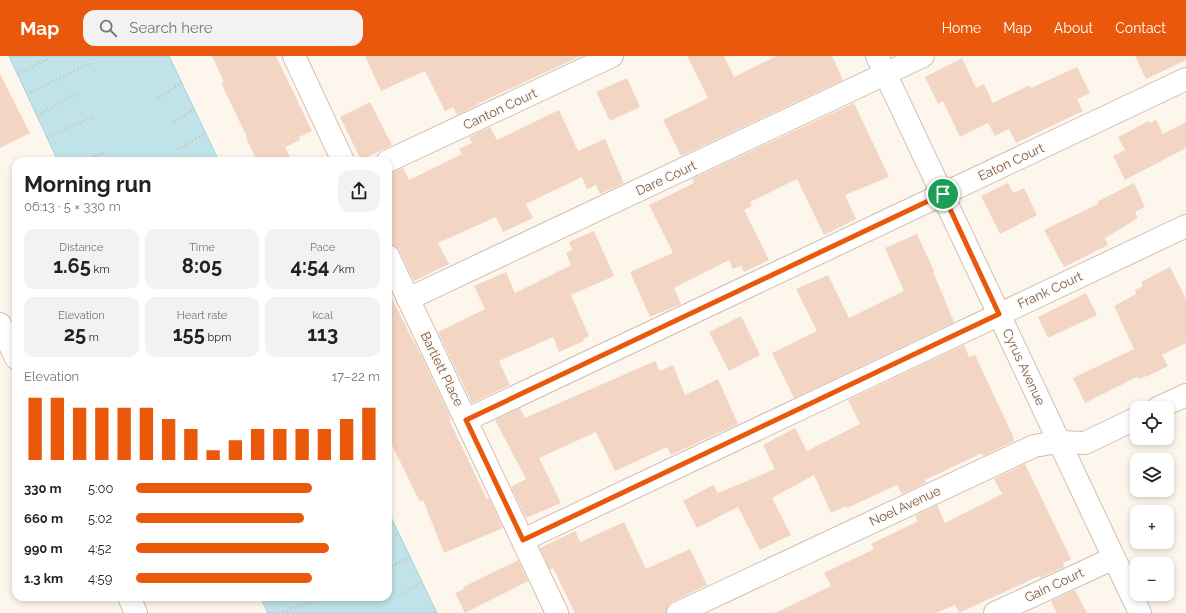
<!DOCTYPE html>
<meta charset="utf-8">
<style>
:root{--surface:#fff;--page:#f2f2f2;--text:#222;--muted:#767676;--accent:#ea580c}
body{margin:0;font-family:Raleway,sans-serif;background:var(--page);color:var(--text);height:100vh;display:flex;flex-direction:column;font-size:15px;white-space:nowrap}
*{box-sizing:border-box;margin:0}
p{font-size:13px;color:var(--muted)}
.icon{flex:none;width:22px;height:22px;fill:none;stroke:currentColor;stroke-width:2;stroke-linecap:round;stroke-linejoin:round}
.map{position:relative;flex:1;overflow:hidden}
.drawer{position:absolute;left:12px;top:101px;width:380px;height:444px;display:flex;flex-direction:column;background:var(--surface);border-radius:12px;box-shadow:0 2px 6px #0003}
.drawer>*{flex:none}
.fabs{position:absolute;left:1130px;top:345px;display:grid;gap:8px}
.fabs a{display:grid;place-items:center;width:44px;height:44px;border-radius:8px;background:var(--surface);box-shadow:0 2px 6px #0003;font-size:20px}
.pin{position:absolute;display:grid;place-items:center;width:34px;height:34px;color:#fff;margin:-17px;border:2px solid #fff;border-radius:50%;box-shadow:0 1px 4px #0007}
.round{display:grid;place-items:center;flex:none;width:42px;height:42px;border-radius:12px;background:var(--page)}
.head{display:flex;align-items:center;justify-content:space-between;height:68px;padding:0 12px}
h1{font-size:22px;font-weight:700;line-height:30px}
.stats{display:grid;grid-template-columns:repeat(3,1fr);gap:6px;height:68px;padding:4px 12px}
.stats div{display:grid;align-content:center;border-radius:10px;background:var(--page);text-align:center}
.stats b{font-size:20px;font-weight:700}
.stats small{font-size:11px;font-weight:400}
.stats p{font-size:11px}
.chart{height:112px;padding:8px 12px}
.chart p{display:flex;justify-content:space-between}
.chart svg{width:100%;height:72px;margin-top:4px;stroke:var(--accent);stroke-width:6}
ul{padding:0 12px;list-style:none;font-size:13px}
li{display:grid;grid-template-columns:64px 48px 1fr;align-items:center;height:30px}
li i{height:10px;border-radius:5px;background:var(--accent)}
header{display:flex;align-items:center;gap:24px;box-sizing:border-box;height:56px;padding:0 20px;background:var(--accent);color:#fff}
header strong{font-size:19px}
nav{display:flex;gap:22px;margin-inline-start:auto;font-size:14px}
.search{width:280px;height:36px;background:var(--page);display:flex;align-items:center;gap:10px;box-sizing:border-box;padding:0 14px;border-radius:12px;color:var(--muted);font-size:15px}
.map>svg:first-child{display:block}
.water{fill:#bfe3e8;stroke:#a5d3da}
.building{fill:#f3d5c3}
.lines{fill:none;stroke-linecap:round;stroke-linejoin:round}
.minor-casing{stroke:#d1beb0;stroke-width:24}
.path{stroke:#d9b8a5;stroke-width:2.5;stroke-dasharray:1 3;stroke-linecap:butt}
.minor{stroke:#fff;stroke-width:22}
.route-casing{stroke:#fff;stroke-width:8}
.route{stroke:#ea580c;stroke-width:5}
.labels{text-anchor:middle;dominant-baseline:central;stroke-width:3;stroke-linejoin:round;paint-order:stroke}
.street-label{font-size:13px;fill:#7a5c4d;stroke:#fffaf3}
</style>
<header>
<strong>Map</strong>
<div class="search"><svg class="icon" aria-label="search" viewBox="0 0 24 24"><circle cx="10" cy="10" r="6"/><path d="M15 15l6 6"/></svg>Search here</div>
<nav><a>Home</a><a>Map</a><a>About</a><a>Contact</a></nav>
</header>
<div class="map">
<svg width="1186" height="557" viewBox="0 0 1186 557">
<rect width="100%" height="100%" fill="#fdf6ec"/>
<!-- water -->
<g class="water">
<path d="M9 0H169L219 105H58Z"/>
<path d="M388 455 437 557H268L260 541H388Z"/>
</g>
<!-- building -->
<g class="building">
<path d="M212 0H276L312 75 299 81 300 84 285 91 292 105H257L246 82 247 81 221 27 224 26Z"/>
<path d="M365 0H581L477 48V49L457 59 453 51 445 55 425 15 381 35Z"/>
<path d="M687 0H724L734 21 777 0H832L843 24 681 100 663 64 708 42Z"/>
<path d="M1135 0H1186V4L1146 23Z"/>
<path d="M962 2 976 32 984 28 993 47 1030 29 1031 32 1077 11 1090 37 1077 43 1083 55 1016 87 1009 73 995 80 988 67 960 81 943 45 938 48 925 21Z"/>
<path d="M0 18 30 77 0 92Z"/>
<path d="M627 22 640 51 610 65 596 36Z"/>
<path d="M370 46 392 89 361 104 340 61Z"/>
<path d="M854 47 889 121 845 139 856 163 824 179 797 123 750 146 752 150 744 154 769 204 744 216 741 210 733 213 729 204 674 232 681 248 650 261 630 216 673 197 649 149 694 127 692 123Z"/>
<path d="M559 54 578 95 605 83 624 127 600 138 596 129 587 133 582 121 526 148 533 162 503 176 496 161 438 187 449 208 414 225 399 194 395 190 388 188V117L403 112 409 124 462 98 459 93 472 87 469 81 490 71 497 84Z"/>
<path d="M1156 64 1163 78 1186 66V92L1125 124 1113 100 1125 94 1118 81 1149 65 1150 67Z"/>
<path d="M1008 127 1013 137 1024 132 1037 159 1000 178 981 140Z"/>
<path d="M1134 127 1145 151 1135 156 1138 162 1105 182 1108 189 1064 211 1044 174 1098 148 1097 146Z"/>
<path d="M594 175 614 220 571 239 589 280 583 283 584 285 559 296 553 281 499 305 510 329 472 347 438 276 485 253 474 230 506 216 515 237 571 209 566 197 572 194 569 186Z"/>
<path d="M917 178 934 215 933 216 954 266 794 342 772 297 817 275 796 233 828 219 849 262 904 235 885 192Z"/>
<path d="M1170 211 1186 243V287L1162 299 1168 310 1146 321V320L1139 323 1137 321 1085 347 1073 322 1134 293 1114 250 1136 238 1135 234 1143 230 1141 226Z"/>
<path d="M388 229 391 237 390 238 414 287H415L451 363 449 364 487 443 489 442 503 472 444 497 423 444 420 446 388 381Z"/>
<path d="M1086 237 1097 259 1048 282 1038 261Z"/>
<path d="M741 260 760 299 729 315 709 276Z"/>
<path d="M964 289 969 301 975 299 1014 382H1013L1014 385 983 400 982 397 925 424 926 427 902 438 897 429 847 452 846 450 831 457 814 419 772 442 791 479 760 494 738 451 697 472 683 445 713 429 718 437 775 413 763 389 795 372 807 395 860 368 848 344Z"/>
<path d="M655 305 660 315 673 309 685 339 718 323 738 368 671 399 667 391 615 415 596 376 539 402 561 447 526 462 511 431 526 423 495 364 520 352 525 362Z"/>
<path d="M1025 408 1071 503 1063 507 1064 511 1040 522 1039 520 959 557 955 549 936 557H775L831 530 824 517 874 493 871 488 918 465 915 460 937 449 945 467 1002 438 994 423Z"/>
<path d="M624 466 646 513 690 493 707 529 672 546 668 550 666 557H575L553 512 550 514 540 492 575 475 580 486Z"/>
<path d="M518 504 528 525 465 557 455 537 464 533 463 531Z"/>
<path d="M1075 534 1087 557H1057L1051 545Z"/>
</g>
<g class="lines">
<!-- minor casing -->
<g class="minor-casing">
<g id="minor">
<path d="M294 0 343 105"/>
<path d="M877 0 1140 557"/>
<path d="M388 105 612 0"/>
<path d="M388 200 557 557"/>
<path d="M408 243 923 0"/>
<path d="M0 268 16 302"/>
<path d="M1158 352 1186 339"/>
<path d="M466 364 1186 23"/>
<path d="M523 484 1186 170"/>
<path d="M129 541 136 557"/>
<path d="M678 557 1034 390 1058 386 1085 387 1137 362"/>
<path d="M995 557 1114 502"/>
</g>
</g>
<!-- path -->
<g class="path">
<path d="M18 18 53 0"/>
<path d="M27 38 89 8"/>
<path d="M158 42 182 27"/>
<path d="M37 60 79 36"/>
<path d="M174 66 194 53"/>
<path d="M47 81 93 61"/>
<path d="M178 93 206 77"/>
<path d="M84 105 106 96"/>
<path d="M388 482 398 477"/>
<path d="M388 512 410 501"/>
<path d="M399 540 422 526"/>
<path d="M279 557 315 545"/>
</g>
<!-- minor -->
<use href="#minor" class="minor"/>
</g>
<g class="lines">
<!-- route casing -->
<g class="route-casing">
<path id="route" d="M943 138 999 258 523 484 466 364Z"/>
</g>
<!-- route -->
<use href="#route" class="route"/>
</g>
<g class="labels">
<!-- street labels -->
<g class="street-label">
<text transform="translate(500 53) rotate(-25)">Canton Court</text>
<text transform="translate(1011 106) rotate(-25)">Eaton Court</text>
<text transform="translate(666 122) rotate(-25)">Dare Court</text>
<text transform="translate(1050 234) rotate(-25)">Frank Court</text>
<text transform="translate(1024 311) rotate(65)">Cyrus Avenue</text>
<text transform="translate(442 313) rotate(64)">Bartlett Place</text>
<text transform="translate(905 450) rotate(-25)">Noel Avenue</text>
<text transform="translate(1054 529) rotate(-25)">Gain Court</text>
</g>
</g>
</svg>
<div class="fabs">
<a><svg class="icon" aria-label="locate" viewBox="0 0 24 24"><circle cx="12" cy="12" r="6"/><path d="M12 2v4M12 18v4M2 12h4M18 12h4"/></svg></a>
<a><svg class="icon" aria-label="layers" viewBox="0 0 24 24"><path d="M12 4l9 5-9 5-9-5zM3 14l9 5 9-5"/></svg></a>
<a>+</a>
<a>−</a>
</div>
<div class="pin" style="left:943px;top:138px;background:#1e9e55"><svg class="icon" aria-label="arrive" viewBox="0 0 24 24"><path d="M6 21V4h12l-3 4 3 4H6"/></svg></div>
<section class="drawer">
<div class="head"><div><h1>Morning run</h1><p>06:13 · 5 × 330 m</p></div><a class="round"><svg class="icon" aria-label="share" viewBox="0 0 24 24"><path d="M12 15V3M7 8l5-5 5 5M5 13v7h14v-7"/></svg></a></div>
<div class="stats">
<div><p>Distance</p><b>1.65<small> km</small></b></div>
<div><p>Time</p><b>8:05</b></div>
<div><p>Pace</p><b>4:54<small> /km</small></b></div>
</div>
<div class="stats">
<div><p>Elevation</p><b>25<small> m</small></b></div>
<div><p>Heart rate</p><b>155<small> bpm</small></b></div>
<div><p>kcal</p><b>113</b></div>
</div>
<div class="chart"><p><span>Elevation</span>17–22 m</p>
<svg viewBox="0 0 160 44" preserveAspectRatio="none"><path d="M5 44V6M15 44V6M25 44V12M35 44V12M45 44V12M55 44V12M65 44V19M75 44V25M85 44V38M95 44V32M105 44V25M115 44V25M125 44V25M135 44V25M145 44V19M155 44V12"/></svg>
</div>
<ul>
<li><b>330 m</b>5:00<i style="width:72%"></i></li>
<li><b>660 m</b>5:02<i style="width:69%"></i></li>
<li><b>990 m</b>4:52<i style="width:79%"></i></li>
<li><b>1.3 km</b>4:59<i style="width:72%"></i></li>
</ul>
</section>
</div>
